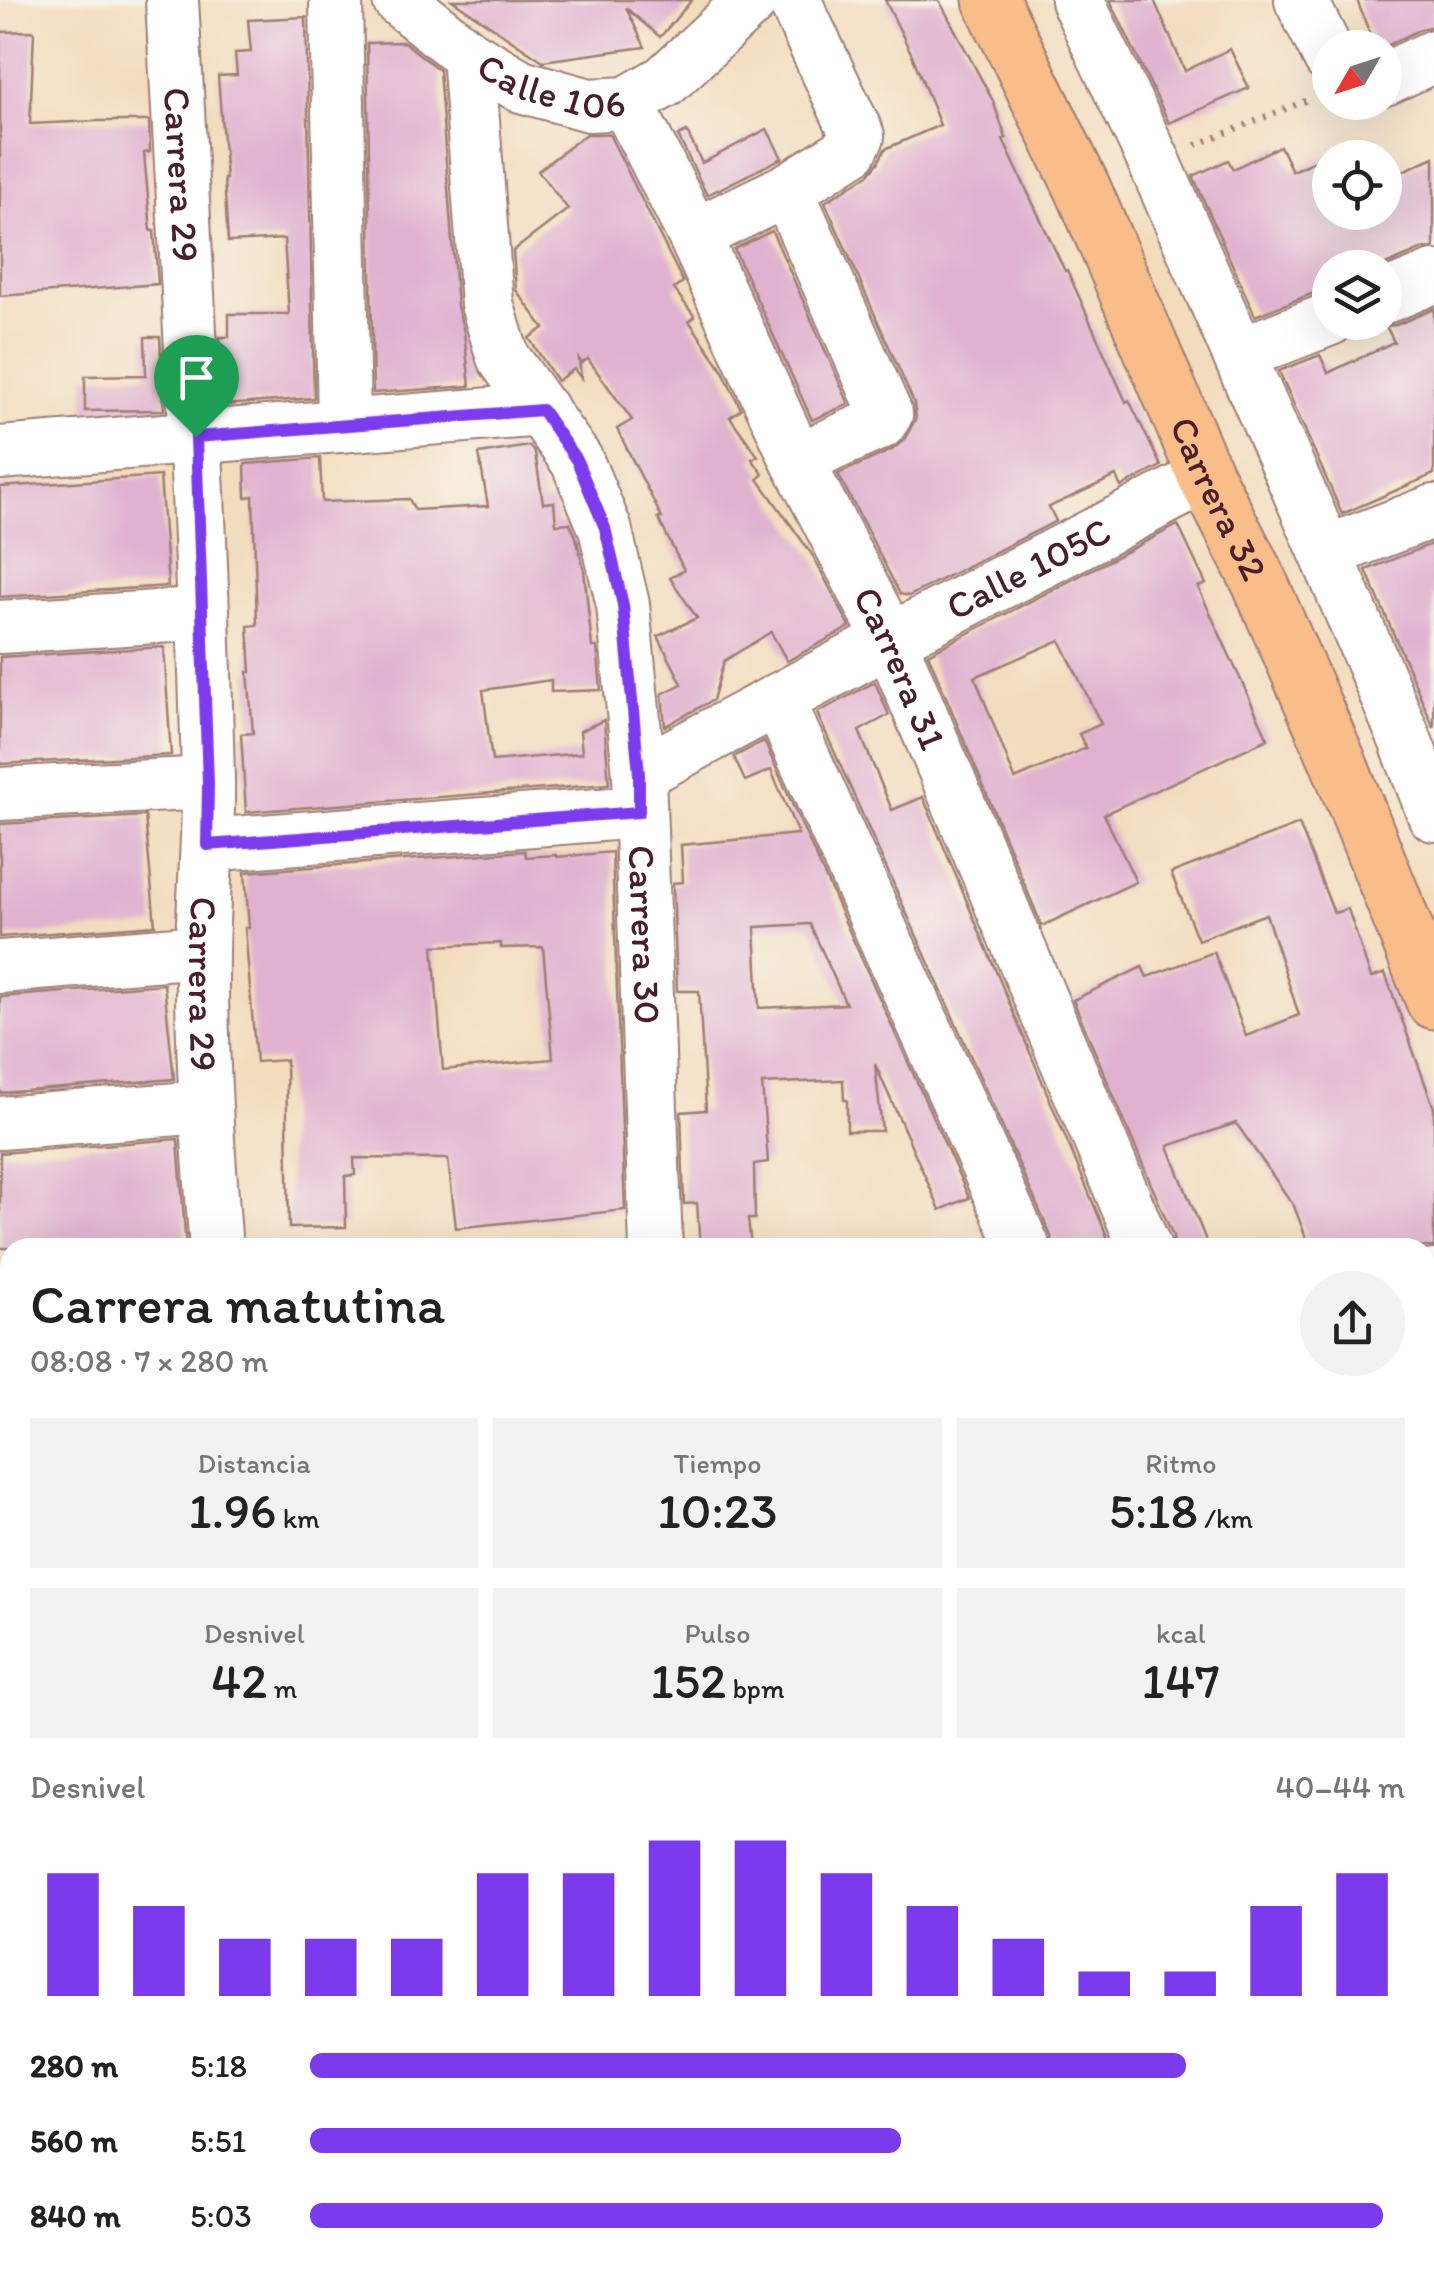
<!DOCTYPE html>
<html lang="es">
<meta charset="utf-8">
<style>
:root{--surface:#fff;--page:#f2f2f2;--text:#222;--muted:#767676;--accent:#7c3aed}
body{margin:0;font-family:Itim,sans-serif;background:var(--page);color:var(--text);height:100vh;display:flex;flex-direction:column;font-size:38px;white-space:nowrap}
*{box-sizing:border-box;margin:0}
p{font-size:32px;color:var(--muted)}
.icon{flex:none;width:55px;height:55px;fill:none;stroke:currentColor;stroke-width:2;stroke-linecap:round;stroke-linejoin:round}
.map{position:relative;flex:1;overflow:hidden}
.side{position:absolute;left:0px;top:1238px;width:1435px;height:1038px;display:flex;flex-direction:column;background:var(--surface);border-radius:30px 30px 0 0;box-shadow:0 10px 40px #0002}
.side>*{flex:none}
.needle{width:65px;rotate:231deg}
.buttons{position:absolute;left:1312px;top:30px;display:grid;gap:20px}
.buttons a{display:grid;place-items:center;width:90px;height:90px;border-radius:50%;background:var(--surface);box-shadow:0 10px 40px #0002;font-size:50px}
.pin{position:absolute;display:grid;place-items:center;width:85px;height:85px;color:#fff;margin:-102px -42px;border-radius:50% 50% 50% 0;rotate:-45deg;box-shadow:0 0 10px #0007}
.pin .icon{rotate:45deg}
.round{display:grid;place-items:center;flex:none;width:105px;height:105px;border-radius:52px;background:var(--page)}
.head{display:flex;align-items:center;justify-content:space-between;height:170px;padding:0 30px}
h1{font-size:55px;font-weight:600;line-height:75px}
.figures{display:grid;grid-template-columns:repeat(3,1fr);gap:15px;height:170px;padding:10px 30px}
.figures div{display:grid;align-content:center;border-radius:0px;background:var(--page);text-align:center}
.figures b{font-size:50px;font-weight:600}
.figures small{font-size:28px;font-weight:400}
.figures p{font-size:28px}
.chart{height:280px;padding:20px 30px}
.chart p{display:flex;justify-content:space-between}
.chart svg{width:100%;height:180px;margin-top:10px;stroke:var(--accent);stroke-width:6}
ul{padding:0 30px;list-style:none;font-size:32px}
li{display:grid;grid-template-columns:160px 120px 1fr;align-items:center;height:75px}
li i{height:25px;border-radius:12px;background:var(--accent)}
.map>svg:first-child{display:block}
.green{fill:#9ec16b;stroke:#74704b;stroke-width:2.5}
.building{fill:#e0b2d0;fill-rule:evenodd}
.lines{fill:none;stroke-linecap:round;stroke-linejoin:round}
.minor-casing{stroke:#9e7e74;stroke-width:56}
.major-casing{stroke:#9e7e74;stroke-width:59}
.path{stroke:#9e7e74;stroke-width:6;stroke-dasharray:2.5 8;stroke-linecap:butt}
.minor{stroke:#fff;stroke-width:52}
.major{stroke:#f8bd89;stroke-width:55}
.route-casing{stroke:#fff;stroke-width:20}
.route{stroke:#7c3aed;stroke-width:12}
.labels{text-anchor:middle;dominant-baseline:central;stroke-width:10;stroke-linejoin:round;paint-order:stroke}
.street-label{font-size:38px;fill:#4a1f2b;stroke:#f7f3e8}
</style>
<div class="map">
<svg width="1434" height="2274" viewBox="0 0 1434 2274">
<rect width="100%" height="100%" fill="#f7f3e8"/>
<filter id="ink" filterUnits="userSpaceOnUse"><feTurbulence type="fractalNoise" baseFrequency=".01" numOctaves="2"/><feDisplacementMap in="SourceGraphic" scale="20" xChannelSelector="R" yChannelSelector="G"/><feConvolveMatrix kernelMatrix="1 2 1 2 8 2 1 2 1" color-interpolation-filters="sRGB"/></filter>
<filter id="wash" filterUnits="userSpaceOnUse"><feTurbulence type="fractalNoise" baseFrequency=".0048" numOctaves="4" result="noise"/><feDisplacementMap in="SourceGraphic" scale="40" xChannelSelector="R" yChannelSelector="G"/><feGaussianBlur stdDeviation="2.25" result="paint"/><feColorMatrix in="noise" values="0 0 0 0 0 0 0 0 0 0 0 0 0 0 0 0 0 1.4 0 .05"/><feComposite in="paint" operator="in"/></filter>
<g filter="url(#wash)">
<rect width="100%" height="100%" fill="#f3dcbd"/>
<!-- green -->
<path class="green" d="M451 2265H958L955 2274H454Z"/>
<g id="blocks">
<!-- building -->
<g class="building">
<path d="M452 0H692L660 37 626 8 645 47 543 61Z"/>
<path d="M885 0H939L993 101 1006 138 1003 140 1065 271 1067 270 1126 402 1129 400 1161 466 1121 487 1116 476 1049 507 1056 521 909 596 900 594 838 474 892 450 904 440 916 418 914 403 825 202 868 175 878 163 885 149 940 125 912 55Z"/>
<path d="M1110 0H1154L1185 71 1230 49 1249 88 1169 123Z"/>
<path d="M1357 0H1434V26L1421 29 1382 48H1375Z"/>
<path d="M306 17 314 398 224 405 220 337H229V314H289L284 239 228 242 224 179H226L218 76 237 75 235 53 251 52 248 20Z"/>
<path d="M34 31 30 124 96 121H149L150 152 144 153 151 231H154L158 284 0 296V32Z"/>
<path d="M404 42 439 70 457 306 464 332 470 386 373 393 367 43Z"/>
<path d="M767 129 782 158 707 195 678 136 687 132 702 163Z"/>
<path d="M586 134H609L683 282 674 289 695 317 689 321 722 369 741 409 730 417 758 456 752 459 763 474 758 479 813 556 850 627 787 661 771 632 724 661 713 700 665 726 662 694 682 684 658 636 697 618 670 578 684 570 658 518H662L617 429 632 420 588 359 582 363 579 359 581 378 574 369 557 381 529 338 544 328 516 290 513 251 568 209 538 171Z"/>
<path d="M1359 141 1367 158H1330V212H1385V179L1434 157V248L1423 249 1378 268H1330V290L1319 291 1255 316 1193 176 1228 160 1233 169 1280 146 1292 171Z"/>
<path d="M772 231 849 404 812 420 734 249Z"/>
<path d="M1434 309V474L1342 514 1279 371 1320 355 1328 373 1394 342 1386 326 1396 325Z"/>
<path d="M145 337H160L164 410 85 411V376L146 375Z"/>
<path d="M529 446 535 453 543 503 554 502 556 524 570 523 576 537 584 570 592 647H597L601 690 551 692V680L483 690 492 761 582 753 580 731 604 720 609 784 246 812 241 734 253 733 248 672H251L248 626 257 625 253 496 246 497 245 464 320 458 322 502 409 499 415 510 488 506 479 454Z"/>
<path d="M160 476 168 586 0 597V487Z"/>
<path d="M1178 525 1206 584 1198 587 1268 739 1104 814 1136 882 1042 926 928 654ZM1060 640 1101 724 1079 734 1086 748 1015 779 975 677Z"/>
<path d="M1434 543V728L1366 570Z"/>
<path d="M164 647 171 755 0 764V657Z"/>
<path d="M875 682 889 715 859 731 892 810 923 797 1112 1248H1053L1051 1236 817 713Z"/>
<path d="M764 741 969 1198 940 1210 875 1064 882 1131H847V1100H844L843 1080 762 1084 768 1162 754 1164 755 1219H748L751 1248H700L697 1203 684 1204 681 1112 706 1110 699 991H677L673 883 683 882 681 845 798 834 771 770 745 781 734 757ZM810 924 846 1004 759 1008 755 927Z"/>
<path d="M145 816 155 925 0 937V824Z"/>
<path d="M1299 824 1334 913 1348 909 1371 978 1385 973 1434 1108V1247L1310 1248 1294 1206 1236 1123 1168 1146 1209 1248H1174L1173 1236 1073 1000 1142 967 1147 977 1214 952 1246 1036 1299 1015 1266 914 1198 940 1171 873Z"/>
<path d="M525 851 526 857 556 855 557 857 612 852 625 1210 456 1228 448 1159 354 1158 355 1175 345 1176 346 1227 289 1228 286 1060 256 1062 245 928H249L245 872ZM501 943V948L543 947 553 1059 443 1070 433 946Z"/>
<path d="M164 984 174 1079 0 1093V997Z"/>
<path d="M178 1139 186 1248H0V1153Z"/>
</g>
</g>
</g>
<g filter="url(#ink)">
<use href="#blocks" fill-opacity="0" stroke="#9e7e74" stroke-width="2.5"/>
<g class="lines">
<!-- minor casing -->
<g class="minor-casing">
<g id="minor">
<path id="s1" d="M172 0C186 259 202 519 208 779 209 837 203 895 202 953 201 1051 208 1149 216 1248"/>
<path d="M336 0 344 424"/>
<path id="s2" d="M399 0 468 55 521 86 589 105 627 103 665 81 752 0"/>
<path d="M1077 0 1154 161 1326 553 1404 737 1434 815"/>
<path d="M1301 0 1330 58"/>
<path id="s3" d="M468 55 487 304 503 357 577 461 605 528 623 605 639 774 656 1248"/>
<path d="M1385 79 1434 56"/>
<path id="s4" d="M627 103 694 235 797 460 890 640 1145 1248"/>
<path d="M787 190 886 414 880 423 797 460"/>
<path d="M694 235 787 190 851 150 858 136 794 0"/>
<path d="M1385 297 1434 277"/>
<path d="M1268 343 1330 319"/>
<path d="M0 453 542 410"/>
<path d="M1345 545 1434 511"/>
<path d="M0 627 203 614"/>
<path d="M778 700 1024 1248"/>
<path id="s5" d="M639 774 890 640 1206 477"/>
<path d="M0 794 208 783"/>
<path d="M207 845 639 812"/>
<path d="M0 967 202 951"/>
<path d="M0 1123 204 1107"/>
<path d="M1425 1280 1434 1276"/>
<path d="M0 1306 10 1305"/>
<path d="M1425 1587 1434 1584"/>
<path d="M0 1691 10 1690"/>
<path d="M0 1916 10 1915"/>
<path d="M1425 2103 1434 2100"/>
<path d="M1425 2219 1434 2218"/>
<path d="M764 2265 766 2274"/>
<path d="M1041 2274 1046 2265"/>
</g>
</g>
<!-- major casing -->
<g class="major-casing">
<g id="major">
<path id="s6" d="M991 0 1083 189 1206 477 1259 581 1337 759 1434 1001"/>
</g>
</g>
<!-- path -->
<path class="path" d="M1196 145 1310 99"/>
<!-- minor -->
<use href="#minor" class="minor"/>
<!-- major -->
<use href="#major" class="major"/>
</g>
</g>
<g class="lines" filter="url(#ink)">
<!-- route casing -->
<g class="route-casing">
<path id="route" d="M542 410 577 461 605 528 623 605 639 774V812L207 845 208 784 196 437Z"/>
</g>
<!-- route -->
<use href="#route" class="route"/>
</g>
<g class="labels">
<!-- street labels -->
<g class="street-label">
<text stroke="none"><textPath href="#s2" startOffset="180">Calle 106</textPath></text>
<text stroke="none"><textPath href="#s1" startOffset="175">Carrera 29</textPath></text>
<text stroke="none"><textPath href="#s6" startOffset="548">Carrera 32</textPath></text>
<text stroke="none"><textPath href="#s5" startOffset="440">Calle 105C</textPath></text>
<text stroke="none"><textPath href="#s4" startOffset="628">Carrera 31</textPath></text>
<text stroke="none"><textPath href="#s3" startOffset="915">Carrera 30</textPath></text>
<text stroke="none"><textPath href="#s1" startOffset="985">Carrera 29</textPath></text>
</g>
</g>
</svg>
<div class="buttons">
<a><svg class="needle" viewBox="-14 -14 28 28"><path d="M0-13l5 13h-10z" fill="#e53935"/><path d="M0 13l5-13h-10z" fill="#767676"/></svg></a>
<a><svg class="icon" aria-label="locate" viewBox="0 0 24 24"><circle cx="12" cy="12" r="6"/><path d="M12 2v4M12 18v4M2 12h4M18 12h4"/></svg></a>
<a><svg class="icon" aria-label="layers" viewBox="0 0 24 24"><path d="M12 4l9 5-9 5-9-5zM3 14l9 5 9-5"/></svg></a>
</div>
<div class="pin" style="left:196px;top:437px;background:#1e9e55"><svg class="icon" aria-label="arrive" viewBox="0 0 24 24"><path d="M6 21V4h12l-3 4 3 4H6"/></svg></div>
<section class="side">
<div class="head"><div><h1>Carrera matutina</h1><p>08:08 · 7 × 280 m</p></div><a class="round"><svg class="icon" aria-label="share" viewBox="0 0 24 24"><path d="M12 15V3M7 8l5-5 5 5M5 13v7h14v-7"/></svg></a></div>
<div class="figures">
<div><p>Distancia</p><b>1.96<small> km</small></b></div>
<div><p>Tiempo</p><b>10:23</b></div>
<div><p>Ritmo</p><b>5:18<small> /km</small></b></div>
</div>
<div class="figures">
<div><p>Desnivel</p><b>42<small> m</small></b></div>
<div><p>Pulso</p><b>152<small> bpm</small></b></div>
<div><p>kcal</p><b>147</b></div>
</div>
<div class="chart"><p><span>Desnivel</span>40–44 m</p>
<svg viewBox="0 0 160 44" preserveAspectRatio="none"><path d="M5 44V14M15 44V22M25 44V30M35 44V30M45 44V30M55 44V14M65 44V14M75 44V6M85 44V6M95 44V14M105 44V22M115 44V30M125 44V38M135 44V38M145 44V22M155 44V14"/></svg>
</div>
<ul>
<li><b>280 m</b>5:18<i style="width:80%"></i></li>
<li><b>560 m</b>5:51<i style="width:54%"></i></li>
<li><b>840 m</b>5:03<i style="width:98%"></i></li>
</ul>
</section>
</div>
